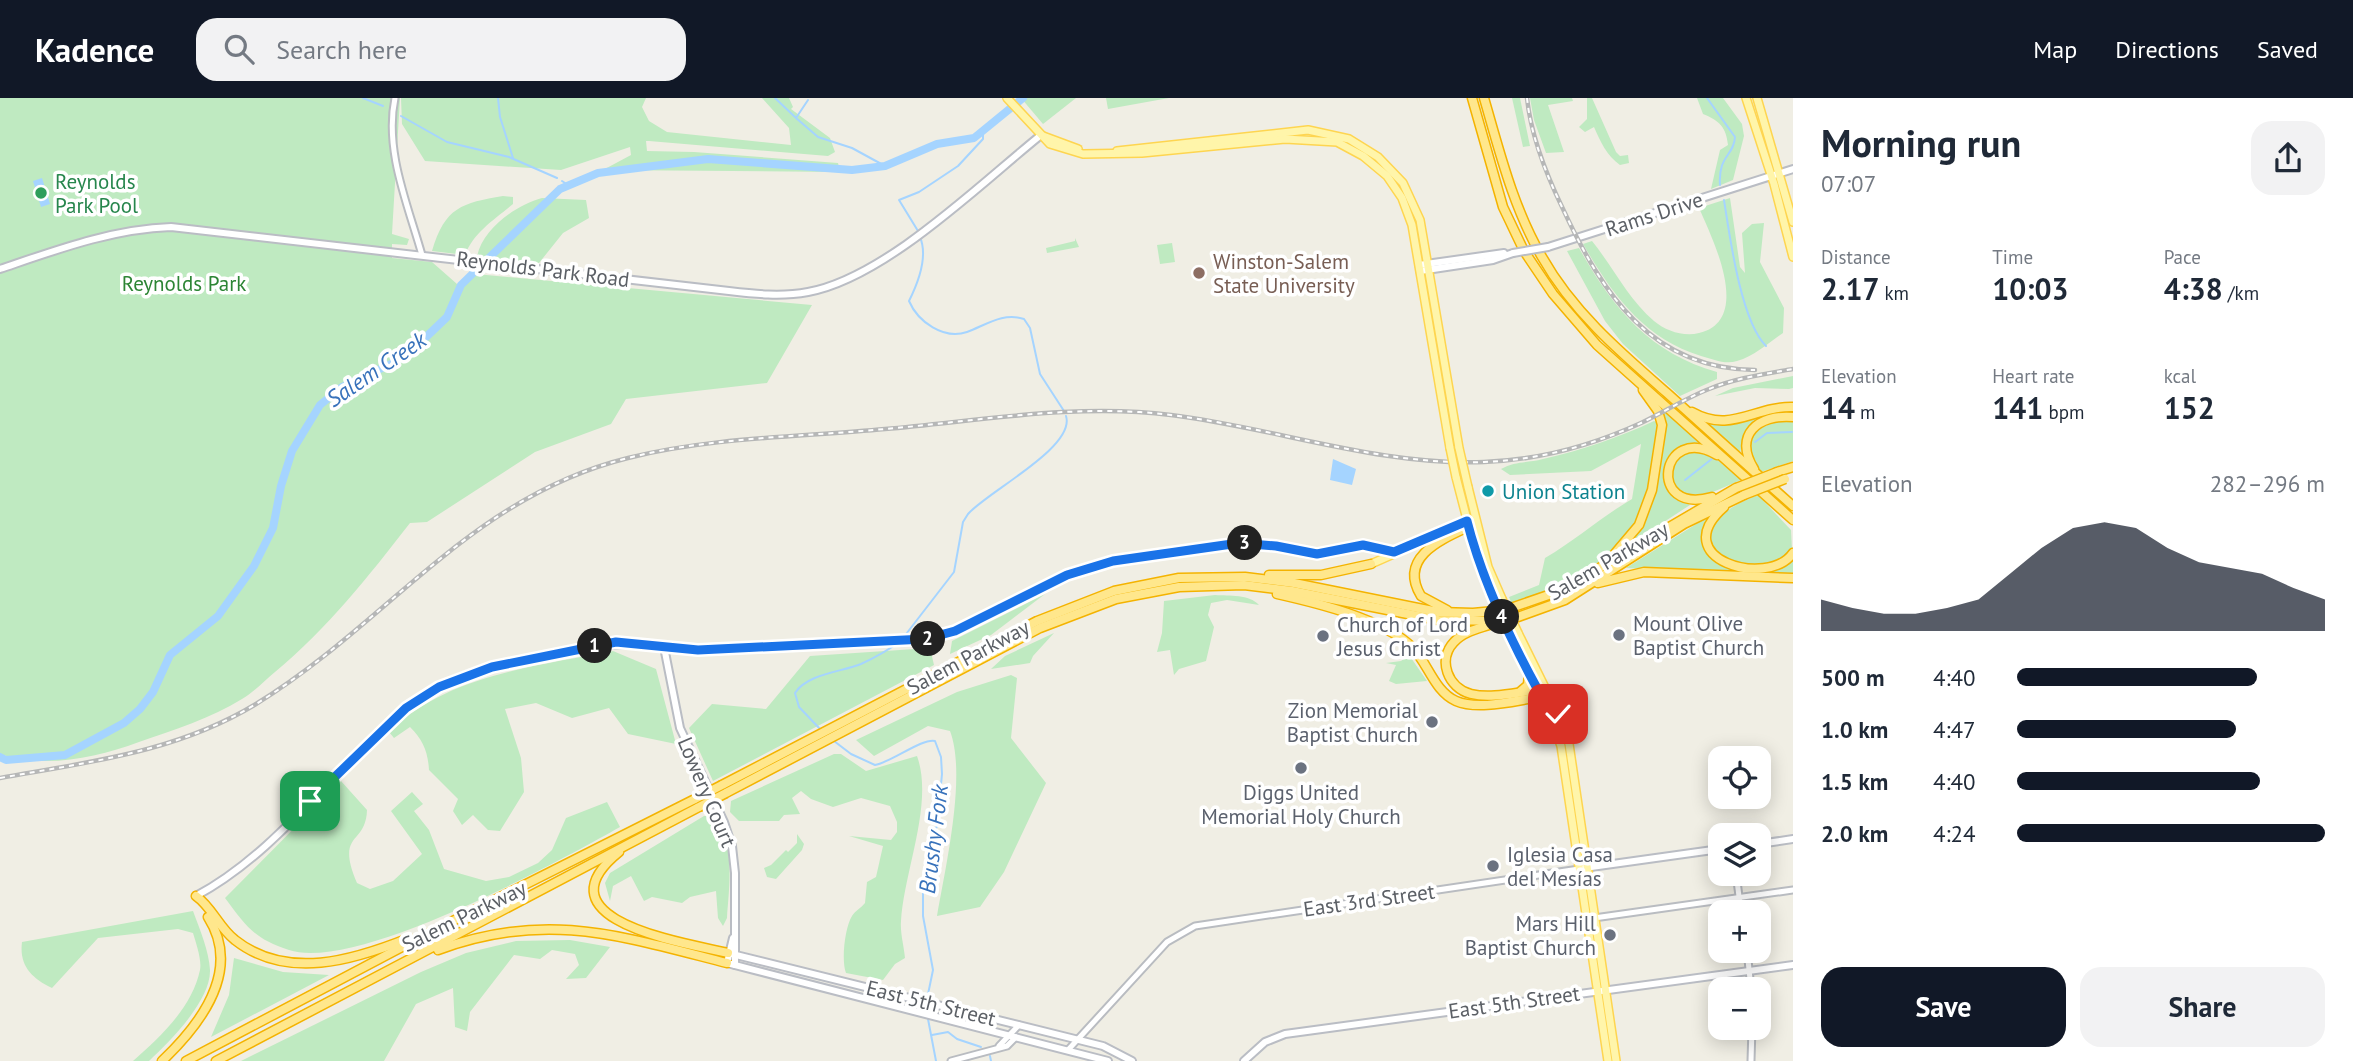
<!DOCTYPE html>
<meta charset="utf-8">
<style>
:root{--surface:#fff;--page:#f2f2f3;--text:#1f2937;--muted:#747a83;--accent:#111827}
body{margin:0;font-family:"PT Sans",sans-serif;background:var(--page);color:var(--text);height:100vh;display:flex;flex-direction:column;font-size:26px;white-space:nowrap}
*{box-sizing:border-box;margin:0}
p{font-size:23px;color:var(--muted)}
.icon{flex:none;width:38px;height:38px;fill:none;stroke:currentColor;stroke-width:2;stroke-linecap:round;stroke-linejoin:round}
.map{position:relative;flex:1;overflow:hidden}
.side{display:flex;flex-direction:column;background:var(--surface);width:560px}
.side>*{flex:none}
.controls{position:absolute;left:1708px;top:648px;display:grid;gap:14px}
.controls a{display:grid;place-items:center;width:63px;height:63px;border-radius:14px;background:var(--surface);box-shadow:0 4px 18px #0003;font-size:35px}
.pin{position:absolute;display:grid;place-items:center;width:60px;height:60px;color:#fff;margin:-30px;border-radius:14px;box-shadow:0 4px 10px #0006}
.km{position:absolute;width:35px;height:35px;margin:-18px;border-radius:50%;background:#222;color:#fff;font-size:19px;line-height:35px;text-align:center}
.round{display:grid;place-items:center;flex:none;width:74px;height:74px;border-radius:21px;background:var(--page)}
.head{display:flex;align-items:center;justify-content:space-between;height:119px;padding:0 28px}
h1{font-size:38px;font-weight:600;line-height:52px}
.figures{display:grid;grid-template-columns:repeat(3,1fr);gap:10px;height:119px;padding:7px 28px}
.figures div{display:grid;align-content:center}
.figures b{font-size:30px;font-weight:600}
.figures small{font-size:19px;font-weight:400}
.figures p{font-size:19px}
.chart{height:196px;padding:14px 28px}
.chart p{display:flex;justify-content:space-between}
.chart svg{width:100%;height:126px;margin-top:7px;fill:var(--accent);opacity:.7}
.button{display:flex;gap:14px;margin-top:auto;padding:14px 28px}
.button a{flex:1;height:80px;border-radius:21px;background:var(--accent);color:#fff;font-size:28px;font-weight:600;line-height:80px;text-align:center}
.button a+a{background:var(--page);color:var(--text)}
ul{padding:0 28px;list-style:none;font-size:23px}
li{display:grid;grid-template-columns:112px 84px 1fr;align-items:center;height:52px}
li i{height:18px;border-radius:9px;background:var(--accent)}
header{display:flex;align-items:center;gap:42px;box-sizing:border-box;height:98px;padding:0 35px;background:var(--accent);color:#fff}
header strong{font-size:33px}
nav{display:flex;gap:38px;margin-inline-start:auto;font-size:24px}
.search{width:490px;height:63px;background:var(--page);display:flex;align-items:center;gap:18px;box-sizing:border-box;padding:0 24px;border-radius:21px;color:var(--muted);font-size:26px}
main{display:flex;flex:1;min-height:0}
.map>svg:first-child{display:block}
.green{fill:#bfeac1}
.water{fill:#a5d4ff}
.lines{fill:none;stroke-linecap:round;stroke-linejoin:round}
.stream{stroke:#a5d4ff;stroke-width:2}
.river{stroke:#a5d4ff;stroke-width:8}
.tertiary-casing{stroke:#b9bcc1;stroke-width:9}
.secondary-casing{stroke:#babdc4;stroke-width:10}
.primary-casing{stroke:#fed550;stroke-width:10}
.motorway-casing{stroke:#f4b300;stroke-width:11}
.tertiary{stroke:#fff;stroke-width:5}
.secondary{stroke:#fff;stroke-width:6}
.primary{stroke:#fff5aa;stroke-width:7}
.motorway{stroke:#ffe78c;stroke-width:8}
.rail-casing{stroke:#b6b7b7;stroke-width:4.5}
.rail{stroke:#fff;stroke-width:2;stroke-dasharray:5;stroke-linecap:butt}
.secondary-bridge-casing{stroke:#babdc4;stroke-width:10;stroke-linecap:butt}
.primary-bridge-casing{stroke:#fed550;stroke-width:10;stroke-linecap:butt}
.motorway-bridge-casing{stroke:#f4b300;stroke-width:11;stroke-linecap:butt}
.secondary-bridge{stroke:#fff;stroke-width:6}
.primary-bridge{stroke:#fff5aa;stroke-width:7}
.motorway-bridge{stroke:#ffe78c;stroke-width:8}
.route-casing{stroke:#fff;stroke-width:14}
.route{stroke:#1a73e8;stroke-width:9}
.leisure-dot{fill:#2e9e5b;stroke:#fff;stroke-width:2.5}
.education-dot{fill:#8d6e63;stroke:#fff;stroke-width:2.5}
.culture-dot{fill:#0f9aa8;stroke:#fff;stroke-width:2.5}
.worship-dot{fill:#6b7280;stroke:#fff;stroke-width:2.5}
.labels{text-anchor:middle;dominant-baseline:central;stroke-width:7;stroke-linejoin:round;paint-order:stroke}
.leisure-label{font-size:21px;fill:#27864d;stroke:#fff;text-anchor:start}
.street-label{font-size:21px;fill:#5c6066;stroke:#fff}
.education-label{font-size:21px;fill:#785e54;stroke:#fff;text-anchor:start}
.park-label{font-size:21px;fill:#2d8535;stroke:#fff}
.culture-label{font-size:21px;fill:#0d838f;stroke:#fff;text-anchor:start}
.worship-label{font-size:21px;fill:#5b616d;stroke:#fff;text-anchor:start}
.water-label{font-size:23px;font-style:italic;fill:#3872bb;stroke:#fff}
</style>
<header>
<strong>Kadence</strong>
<div class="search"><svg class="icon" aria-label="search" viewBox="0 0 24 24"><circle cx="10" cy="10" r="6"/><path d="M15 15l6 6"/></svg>Search here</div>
<nav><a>Map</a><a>Directions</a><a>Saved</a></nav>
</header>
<main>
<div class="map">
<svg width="1793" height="963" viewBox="0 0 1793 963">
<rect width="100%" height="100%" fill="#f0eee4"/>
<!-- green -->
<g class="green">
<path d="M0 0H400L392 136 409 141 407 147 392 146V160L432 164 457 186 476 176 812 207 767 285 626 301 611 326 535 354 427 424 410 425C368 479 328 530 275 574 264 583 254 594 242 601 212 620 173 632 139 644 95 660 46 671 0 656Z"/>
<path d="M401 0H646L642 9 649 23 667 34 791 47 789 30 762 0H789L793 9 791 11 830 40 835 54 828 58 649 43H646L647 53 694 54 838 65 840 74 603 72 631 57 630 49 561 72 425 63 402 26Z"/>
<path d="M1021 0H1076L1043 26Z"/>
<path d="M1106 0H1169L1108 11Z"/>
<path d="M1512 0H1520L1530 48 1523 49Z"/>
<path d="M1530 0H1572L1573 3 1548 7 1564 54 1546 55 1534 22Z"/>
<path d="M1587 0H1592L1616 54 1620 58 1628 57 1629 65 1620 67C1607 58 1600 43 1594 29L1585 34 1579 29 1587 21Z"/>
<path d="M1697 0H1723L1742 26 1744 38 1733 82 1711 91 1720 52 1728 47C1726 29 1720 23 1703 16Z"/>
<path d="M503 98 513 99V106C494 122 474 134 465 157L432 153C445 109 462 105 503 98Z"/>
<path d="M542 100 586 102 589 120 563 135 539 165 477 159C482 131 516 107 542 100Z"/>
<path d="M1730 100 1740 169 1745 175 1742 135 1752 126 1764 125 1760 164 1784 210 1783 235C1768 245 1755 258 1737 263 1725 267 1713 261 1701 258 1643 240 1612 196 1583 146L1592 143C1613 169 1629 202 1654 223 1666 233 1684 239 1699 235 1753 222 1713 142 1699 110Z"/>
<path d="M1075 140 1079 149 1047 155 1046 150 1075 143Z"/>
<path d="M1172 145 1175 164 1160 166 1157 147Z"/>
<path d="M1579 150C1612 209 1649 255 1717 274V281L1680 298 1623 246 1605 223 1567 153Z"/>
<path d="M1793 278V290L1789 291 1755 290 1715 298 1733 290Z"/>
<path d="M1657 306 1705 349C1663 335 1649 390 1690 407L1630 446 1636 435 1665 335Z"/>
<path d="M1793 311V317L1782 316 1744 338 1740 355 1703 322C1730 334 1765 313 1793 311Z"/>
<path d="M1793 322V363L1761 374 1750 361 1748 343C1762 326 1772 324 1793 322Z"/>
<path d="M1654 323 1659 325V334C1654 359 1652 390 1641 414 1618 464 1562 490 1512 506L1509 499 1539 487 1545 460C1576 442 1601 419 1632 401L1641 346 1591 373 1510 377 1501 371C1515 363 1528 365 1543 361 1582 352 1618 340 1654 323Z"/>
<path d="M1696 351 1714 359 1741 382 1699 400 1676 393 1670 374 1679 357Z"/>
<path d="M1758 397 1791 432 1792 452C1742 495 1655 436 1758 397Z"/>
<path d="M1709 418C1688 486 1752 469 1793 460V478L1626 470Z"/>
<path d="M1045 496 991 537 950 556 952 543Z"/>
<path d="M1215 497C1230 498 1249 496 1259 507L1227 502 1211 505 1208 517 1214 529 1206 563 1179 571 1174 577 1170 552 1157 554 1162 535 1164 503Z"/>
<path d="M1054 535 1033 558 1030 565 991 571 1005 558Z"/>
<path d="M930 550 934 567 713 683 689 630 712 606 766 611 810 558Z"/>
<path d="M613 553 656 571 676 646 628 636 609 610 572 620 536 605 505 611 521 660 524 694 500 733 488 732 473 717 462 727 453 713 458 701 429 672C428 654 423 642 410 629L394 640 389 634C446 577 537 568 613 553Z"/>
<path d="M1409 557 1427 583 1396 586 1389 583 1396 567 1386 565 1401 563Z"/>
<path d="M1011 577 1017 580 1011 640 1046 685 1004 774 980 809 937 818C945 771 967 677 950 633L928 628 874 658 856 642 957 594Z"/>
<path d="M834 656H841L866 673 917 658C934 705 904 773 901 823 900 835 904 848 905 860L895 866 883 882 846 875C841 862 845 829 852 818 855 813 861 810 865 805L867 784 876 779 883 748 849 738 891 742 897 734V724L890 708 861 700 833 709 811 701 801 693 792 700 800 716 784 717 779 723H739L730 714 731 703Z"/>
<path d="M341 683 367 712C366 748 335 733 357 785L370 791 393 783 422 756 391 713 412 694 423 706 414 713 429 732 444 771 486 783 509 779 538 765 552 752 566 720 607 704 620 729C556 765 357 874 289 852 254 841 246 828 225 800Z"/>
<path d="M704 718H710C737 741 729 789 727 820L723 828 718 820 716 793 690 799 682 805 652 799 644 803 631 778 613 788 610 803 605 785 610 775Z"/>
<path d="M797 736 804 746 802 752 776 781 767 779 764 770 771 767 786 752 788 754 797 745Z"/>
<path d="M193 813C200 832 209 853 210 872 211 903 169 944 149 963H133C160 939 192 910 200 872 202 862 196 845 193 835L178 831 98 840 52 890C31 880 19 867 22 844Z"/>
<path d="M570 842 610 849 586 880 566 881 579 867 575 856 552 852 540 861 514 857 470 914 467 933 455 929 453 890 416 906 384 963H241L421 874 466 855 516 843Z"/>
<path d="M234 860 283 874 329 877 211 939 229 897Z"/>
</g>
<!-- water -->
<g class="water">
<path d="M42 80 50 106 41 109 33 83Z"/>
<path d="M1333 361 1356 371 1352 387 1330 382Z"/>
</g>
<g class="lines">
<!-- stream -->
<g class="stream">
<path d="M363 0 383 8"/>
<path d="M498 0 500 19 513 60"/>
<path d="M775 0 795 19"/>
<path d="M1707 0 1735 39C1734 58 1718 57 1720 87"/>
<path d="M808 2 796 20 818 39 852 50 885 68"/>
<path d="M401 18 447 44 509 59 557 80"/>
<path d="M562 83 568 87"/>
<path d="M1724 102C1730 140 1741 223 1766 248"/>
<path d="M918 133 899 102 919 94 958 68 983 41V31"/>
<path d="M920 139C928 158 918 185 909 203 918 224 944 242 967 234 986 227 1003 214 1024 221L1030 230 1040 276 1064 313"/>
<path d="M1755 344 1767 335 1792 334"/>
<path d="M1685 382 1713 360"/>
<path d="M903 540 954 474 963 424 968 416C987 394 1076 349 1066 318"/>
<path d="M821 632 799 609 795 595C807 576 841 574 861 566 874 560 887 553 899 544"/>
<path d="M834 643 851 656 875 667C892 664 922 640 935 643L941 659 942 676 937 728 928 747 923 790V818L933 872 927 901"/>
<path d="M928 921 936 963"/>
<path d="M932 937 948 934 957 941 981 949"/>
<path d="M990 958 991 963"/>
</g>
<!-- river -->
<path class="river" d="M0 659 6 662 65 657 124 625 140 611 153 594 170 557 218 518 254 468 273 430 281 388 292 353 320 307 342 289 395 264 424 241 447 219 461 187 560 91 598 75 708 61 852 72 885 68 937 46 974 40 1023 0"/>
<!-- tertiary casing -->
<g class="tertiary-casing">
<g id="tertiary">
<path d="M395 0C384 52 408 107 422 157"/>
<path d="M664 549 711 552 925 541 955 533 1067 477 1113 463 1239 445 1276 448 1316 456 1363 447 1397 454"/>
<path d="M1736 775 1741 814"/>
<path d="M1594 820 1793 792"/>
<path d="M1747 852 1751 891"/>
<path d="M999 948 1019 927"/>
<path d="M1068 952 1167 844 1195 828 1579 771"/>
<path d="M951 963 1007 948 1016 939"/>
<path d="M1751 963 1752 929"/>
</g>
</g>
<!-- secondary casing -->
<g class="secondary-casing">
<g id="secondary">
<path d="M1548 149 1793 71"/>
<path d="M1419 167 1504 155"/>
<path d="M0 171C56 152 112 131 171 129L729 193C755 196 781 199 808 194 885 180 980 86 1041 37"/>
<path d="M1420 173 1493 162 1513 155"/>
<path d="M1759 746 1793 741"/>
<path d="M1584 770 1720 751"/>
<path d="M196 798C260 764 309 704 359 654 381 633 401 611 428 595 463 574 503 566 543 558 588 549 619 542 664 549L680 630 724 724 732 748 735 775V867"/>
<path d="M733 840 727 865 1108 963"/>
<path d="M732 856 1103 948 1132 963"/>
<path d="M1244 963 1265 944 1285 936 1793 867"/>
</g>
</g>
<!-- primary casing -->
<g class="primary-casing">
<g id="primary">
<path d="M1007 0 1050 46 1083 56 1142 55 1285 41 1337 44 1363 58 1387 78 1402 100 1412 127 1450 350"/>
<path d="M1746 0 1774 86 1793 159"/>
<path d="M1757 0 1793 124"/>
<path d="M1043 38 1078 51"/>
<path d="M1117 53 1308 32 1349 41 1378 59 1403 85 1420 122 1459 350"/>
<path d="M1456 379 1477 460 1494 502"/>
<path d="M1468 389 1488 469 1502 501"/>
<path d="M1371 466 1468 423"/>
<path d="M1518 535 1558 616 1569 646 1616 963"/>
<path d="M1510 537 1551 619 1561 648 1608 963"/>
</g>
</g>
<!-- motorway casing -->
<g class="motorway-casing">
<g id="motorway">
<path d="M1472 0 1503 109 1524 153 1553 196 1597 247 1793 422"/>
<path d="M1484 0C1500 55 1513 109 1542 159 1573 214 1620 254 1667 295 1709 333 1751 371 1793 408"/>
<path d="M1692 314C1731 336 1754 308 1793 309"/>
<path d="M1754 371C1733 337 1758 316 1793 319"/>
<path d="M1777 374 1793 369"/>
<path d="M1712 399C1646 418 1660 324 1717 357"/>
<path d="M1724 409C1665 461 1768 491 1793 455"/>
<path d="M1611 460 1639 427 1652 392 1662 327 1658 313 1643 292"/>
<path d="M1269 477H1321L1371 466"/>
<path d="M1598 485 1644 474 1793 480"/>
<path d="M1277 496C1317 505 1383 521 1412 549 1428 565 1434 593 1456 603 1479 613 1517 602 1541 599"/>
<path d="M1447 512 1421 498C1398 460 1440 442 1468 429"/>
<path d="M1489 527C1477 531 1463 534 1454 544 1437 562 1448 590 1471 596 1492 601 1517 594 1538 592"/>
<path d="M1521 593 1528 587 1529 575"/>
<path d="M722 687 1037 523 1114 493 1179 480 1245 479 1294 485 1438 514 1473 515 1505 512 1560 493 1736 390"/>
<path d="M726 695 1040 530 1116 501 1179 489 1244 487 1292 493 1438 522 1507 523 1565 502 1684 426 1744 397"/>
<path d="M619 754C534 823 687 845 728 855"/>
<path d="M196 798C212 809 219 830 235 842 287 883 354 862 409 840"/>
<path d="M438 852C546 812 621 838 727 865"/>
<path d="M162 963C201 926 242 872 208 819"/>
<path d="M186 963 421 839 695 701"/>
<path d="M216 963 699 709"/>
</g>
</g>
<!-- tertiary -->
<use href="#tertiary" class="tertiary"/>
<!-- secondary -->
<use href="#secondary" class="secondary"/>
<!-- primary -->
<use href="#primary" class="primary"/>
<!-- motorway -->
<use href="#motorway" class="motorway"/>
<!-- rail casing -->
<g class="rail-casing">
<g id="rail">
<path d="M1527 0C1531 39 1546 76 1563 111 1602 195 1651 271 1755 272"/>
<path d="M0 680C89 664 177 654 256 606 387 526 470 399 628 360 711 339 800 339 885 331 979 323 1076 305 1171 317 1275 330 1379 368 1484 364 1538 362 1591 348 1641 325 1664 314 1686 300 1709 291 1736 280 1765 276 1793 271"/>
</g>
</g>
<!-- rail -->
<use href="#rail" class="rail"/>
<!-- secondary-bridge casing -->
<g class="secondary-bridge-casing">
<path id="secondary-bridge" d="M1513 155 1548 149"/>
</g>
<!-- primary-bridge casing -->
<g class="primary-bridge-casing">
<g id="primary-bridge">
<path d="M1450 350 1456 379"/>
<path d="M1459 350 1468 389"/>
<path d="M1502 501 1518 535"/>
<path d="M1494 502 1510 537"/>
</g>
</g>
<!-- motorway-bridge casing -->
<g class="motorway-bridge-casing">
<g id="motorway-bridge">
<path d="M1736 390 1777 374"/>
<path d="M1744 397 1785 381"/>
<path d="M695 701 722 687"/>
<path d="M699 709 726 695"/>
</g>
</g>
<!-- secondary-bridge -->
<use href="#secondary-bridge" class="secondary-bridge"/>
<!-- primary-bridge -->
<use href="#primary-bridge" class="primary-bridge"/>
<!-- motorway-bridge -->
<use href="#motorway-bridge" class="motorway-bridge"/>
</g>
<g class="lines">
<!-- route casing -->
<g class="route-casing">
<path id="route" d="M310 703 406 610 439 589 492 569 616 544 698 552 925 541 955 533 1067 477 1113 463 1239 445 1276 448 1317 456 1363 447 1394 454 1467 423C1482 482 1509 539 1538 592L1548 596 1558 616"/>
</g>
<!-- route -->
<use href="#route" class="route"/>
</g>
<!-- markers -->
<circle class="leisure-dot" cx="41" cy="95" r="7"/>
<circle class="education-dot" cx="1199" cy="175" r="7"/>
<circle class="culture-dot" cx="1488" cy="393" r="7"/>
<g class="worship-dot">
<circle cx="1619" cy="537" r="7"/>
<circle cx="1323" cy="538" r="7"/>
<circle cx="1432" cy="624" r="7"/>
<circle cx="1301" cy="670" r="7"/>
<circle cx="1493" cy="768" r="7"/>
<circle cx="1610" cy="837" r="7"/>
</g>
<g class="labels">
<!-- leisure labels -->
<g class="leisure-label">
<text x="55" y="83">Reynolds<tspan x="55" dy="24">Park Pool</tspan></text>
</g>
<!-- street labels -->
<g class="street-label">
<text transform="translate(1654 116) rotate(-18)">Rams Drive</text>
<text transform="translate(543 171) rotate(7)">Reynolds Park Road</text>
<text transform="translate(1608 463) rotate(-30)">Salem Parkway</text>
<text transform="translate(968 559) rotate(-28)">Salem Parkway</text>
<text transform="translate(707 694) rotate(67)">Lowery Court</text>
<text transform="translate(1369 802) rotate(-8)">East 3rd Street</text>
<text transform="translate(464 818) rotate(-26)">Salem Parkway</text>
<text transform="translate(1514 904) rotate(-8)">East 5th Street</text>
<text transform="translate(931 905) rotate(14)">East 5th Street</text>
</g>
<!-- education labels -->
<g class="education-label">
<text x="1213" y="163">Winston-Salem<tspan x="1213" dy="24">State University</tspan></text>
</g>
<!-- park labels -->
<g class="park-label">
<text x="184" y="185">Reynolds Park</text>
</g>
<!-- culture labels -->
<g class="culture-label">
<text x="1502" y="393">Union Station</text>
</g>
<!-- worship labels -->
<g class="worship-label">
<text x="1633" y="525">Mount Olive<tspan x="1633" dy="24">Baptist Church</tspan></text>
<text x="1337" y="526">Church of Lord<tspan x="1337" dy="24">Jesus Christ</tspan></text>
<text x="1418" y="612" text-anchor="end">Zion Memorial<tspan x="1418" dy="24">Baptist Church</tspan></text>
<text x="1301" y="694" text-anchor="middle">Diggs United<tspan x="1301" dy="24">Memorial Holy Church</tspan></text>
<text x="1507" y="756">Iglesia Casa<tspan x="1507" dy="24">del Mesías</tspan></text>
<text x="1596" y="825" text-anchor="end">Mars Hill<tspan x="1596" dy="24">Baptist Church</tspan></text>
</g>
<!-- water labels -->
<g class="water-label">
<text transform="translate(376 271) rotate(-34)">Salem Creek</text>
<text transform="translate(933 741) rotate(-83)">Brushy Fork</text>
</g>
</g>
</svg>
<div class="controls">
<a><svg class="icon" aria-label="locate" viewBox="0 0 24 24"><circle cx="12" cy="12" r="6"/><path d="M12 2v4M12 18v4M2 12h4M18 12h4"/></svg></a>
<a><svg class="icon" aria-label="layers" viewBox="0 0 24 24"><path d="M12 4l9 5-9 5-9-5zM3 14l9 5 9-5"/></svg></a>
<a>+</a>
<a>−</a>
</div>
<div class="pin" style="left:310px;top:703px;background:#1e9e55"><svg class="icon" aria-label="arrive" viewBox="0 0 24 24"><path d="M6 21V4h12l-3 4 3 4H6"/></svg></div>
<div class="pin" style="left:1558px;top:616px;background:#d93025"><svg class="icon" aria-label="check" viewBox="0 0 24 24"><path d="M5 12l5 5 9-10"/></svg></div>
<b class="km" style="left:595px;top:548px">1</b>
<b class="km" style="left:928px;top:541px">2</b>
<b class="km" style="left:1245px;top:445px">3</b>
<b class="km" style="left:1502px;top:519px">4</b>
</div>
<section class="side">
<div class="head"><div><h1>Morning run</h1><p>07:07</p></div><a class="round"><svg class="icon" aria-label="share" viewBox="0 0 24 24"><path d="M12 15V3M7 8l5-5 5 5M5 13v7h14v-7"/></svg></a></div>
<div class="figures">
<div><p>Distance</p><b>2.17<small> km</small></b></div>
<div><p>Time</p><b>10:03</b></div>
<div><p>Pace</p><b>4:38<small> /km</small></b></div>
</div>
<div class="figures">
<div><p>Elevation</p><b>14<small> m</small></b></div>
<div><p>Heart rate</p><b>141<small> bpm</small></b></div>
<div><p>kcal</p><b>152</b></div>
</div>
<div class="chart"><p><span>Elevation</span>282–296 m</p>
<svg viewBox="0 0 160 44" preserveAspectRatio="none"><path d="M0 44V33L10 36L20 38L30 38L40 36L50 33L60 24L70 15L80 8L90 6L100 8L110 15L120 20L130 22L140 24L150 29L160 33V44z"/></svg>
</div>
<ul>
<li><b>500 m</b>4:40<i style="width:78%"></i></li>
<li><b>1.0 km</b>4:47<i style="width:71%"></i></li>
<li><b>1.5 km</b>4:40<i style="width:79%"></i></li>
<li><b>2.0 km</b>4:24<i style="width:100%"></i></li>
</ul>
<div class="button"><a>Save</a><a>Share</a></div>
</section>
</main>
